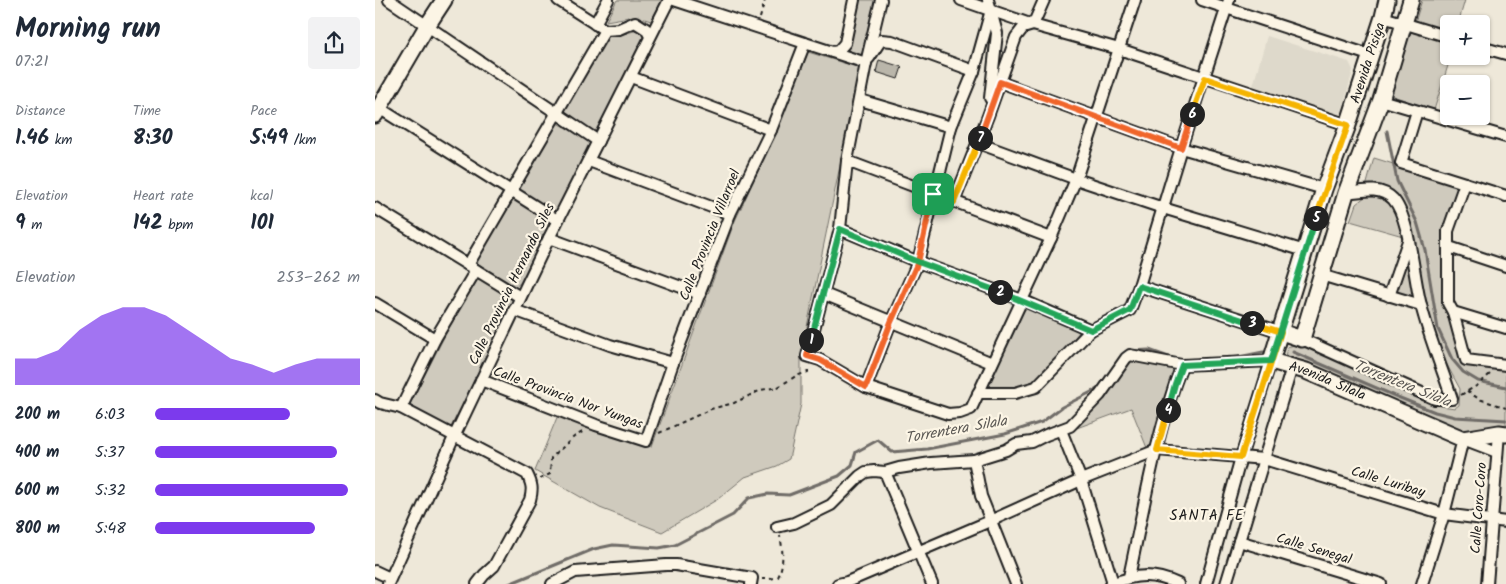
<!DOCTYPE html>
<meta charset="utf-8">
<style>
:root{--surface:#fff;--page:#f2f2f3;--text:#1f2937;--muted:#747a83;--accent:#7c3aed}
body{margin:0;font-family:Kalam,sans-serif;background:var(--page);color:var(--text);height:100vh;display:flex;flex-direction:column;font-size:19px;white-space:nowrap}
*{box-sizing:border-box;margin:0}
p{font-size:16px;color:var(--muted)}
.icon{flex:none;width:28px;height:28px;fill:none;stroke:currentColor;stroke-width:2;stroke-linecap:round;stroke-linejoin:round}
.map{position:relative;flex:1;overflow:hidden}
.details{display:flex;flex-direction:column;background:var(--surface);width:375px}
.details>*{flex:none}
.controls{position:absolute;left:1065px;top:15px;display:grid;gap:10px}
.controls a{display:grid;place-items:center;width:50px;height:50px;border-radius:5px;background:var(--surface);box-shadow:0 1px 4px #0004;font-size:25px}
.pin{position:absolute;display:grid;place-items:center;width:42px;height:42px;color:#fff;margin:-21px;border-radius:10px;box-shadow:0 2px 8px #0006}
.km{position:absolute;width:25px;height:25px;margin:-12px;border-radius:50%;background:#222;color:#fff;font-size:14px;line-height:25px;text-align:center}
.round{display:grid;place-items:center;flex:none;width:52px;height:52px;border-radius:5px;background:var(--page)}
.head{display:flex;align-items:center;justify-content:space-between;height:85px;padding:0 15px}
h1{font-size:28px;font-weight:600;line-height:38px}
.stats{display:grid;grid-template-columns:repeat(3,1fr);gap:8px;height:85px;padding:5px 15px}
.stats div{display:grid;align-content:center}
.stats b{font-size:21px;font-weight:600}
.stats small{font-size:14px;font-weight:400}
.stats p{font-size:14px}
.chart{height:140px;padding:10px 15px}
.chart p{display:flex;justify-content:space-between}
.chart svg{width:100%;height:90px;margin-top:5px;fill:var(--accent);opacity:.7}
ul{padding:0 15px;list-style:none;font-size:16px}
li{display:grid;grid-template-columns:80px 60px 1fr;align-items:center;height:38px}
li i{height:12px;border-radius:6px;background:var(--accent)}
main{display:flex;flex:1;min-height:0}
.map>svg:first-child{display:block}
.built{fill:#ded9cb}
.green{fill:#cfcabd;stroke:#76736c}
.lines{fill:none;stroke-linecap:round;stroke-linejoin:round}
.stream{stroke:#6f6c67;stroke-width:3}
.building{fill:#bab6aa;stroke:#1c1c1c}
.street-casing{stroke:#1c1c1c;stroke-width:14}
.secondary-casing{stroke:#1c1c1c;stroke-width:19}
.path{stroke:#1c1c1c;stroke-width:2;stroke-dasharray:4 4;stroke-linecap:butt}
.street{stroke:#fcf5e5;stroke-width:10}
.secondary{stroke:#fcf5e5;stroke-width:15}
.split-1-casing{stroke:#fff;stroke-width:10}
.split-2-casing{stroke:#fff;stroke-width:10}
.split-3-casing{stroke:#fff;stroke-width:10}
.split-4-casing{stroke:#fff;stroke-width:10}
.split-5-casing{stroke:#fff;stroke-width:10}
.split-6-casing{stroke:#fff;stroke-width:10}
.split-7-casing{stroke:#fff;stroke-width:10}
.split-8-casing{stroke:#fff;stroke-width:10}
.split-1{stroke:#f0652b;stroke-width:6}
.split-2{stroke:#22a559;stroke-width:6}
.split-3{stroke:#22a559;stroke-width:6}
.split-4{stroke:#f5b400;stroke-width:6}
.split-5{stroke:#22a559;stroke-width:6}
.split-6{stroke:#f5b400;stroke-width:6}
.split-7{stroke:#f0652b;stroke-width:6}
.split-8{stroke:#f5b400;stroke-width:6}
.labels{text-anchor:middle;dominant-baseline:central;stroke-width:4.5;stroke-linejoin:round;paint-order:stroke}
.street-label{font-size:14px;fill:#1c1c1c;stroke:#fcf5e5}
.water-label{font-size:15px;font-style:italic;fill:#5b5854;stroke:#fcf5e5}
.neighbourhood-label{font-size:15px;letter-spacing:1px;fill:#1c1c1c;stroke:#fcf5e5}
</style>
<main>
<section class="details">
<div class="head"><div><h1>Morning run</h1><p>07:21</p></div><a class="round"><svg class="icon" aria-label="share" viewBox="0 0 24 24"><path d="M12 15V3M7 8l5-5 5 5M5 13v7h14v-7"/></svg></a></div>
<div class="stats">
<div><p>Distance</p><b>1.46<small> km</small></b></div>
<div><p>Time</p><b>8:30</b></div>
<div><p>Pace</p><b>5:49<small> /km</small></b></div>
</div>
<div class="stats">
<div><p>Elevation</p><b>9<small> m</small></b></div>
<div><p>Heart rate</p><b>142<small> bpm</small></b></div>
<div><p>kcal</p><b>101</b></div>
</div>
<div class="chart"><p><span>Elevation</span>253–262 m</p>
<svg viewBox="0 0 160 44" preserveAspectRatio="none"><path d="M0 44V31L10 31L20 27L30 17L40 10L50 6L60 6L70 10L80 17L90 24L100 31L110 34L120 38L130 34L140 31L150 31L160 31V44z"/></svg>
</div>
<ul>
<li><b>200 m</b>6:03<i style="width:66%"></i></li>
<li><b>400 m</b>5:37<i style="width:89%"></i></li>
<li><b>600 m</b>5:32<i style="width:94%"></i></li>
<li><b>800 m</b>5:48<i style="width:78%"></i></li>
</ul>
</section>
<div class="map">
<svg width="1131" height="584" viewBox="0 0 1131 584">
<rect width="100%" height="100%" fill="#eee8d9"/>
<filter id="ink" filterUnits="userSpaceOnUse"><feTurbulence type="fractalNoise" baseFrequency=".02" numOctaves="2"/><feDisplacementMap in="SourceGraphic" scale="10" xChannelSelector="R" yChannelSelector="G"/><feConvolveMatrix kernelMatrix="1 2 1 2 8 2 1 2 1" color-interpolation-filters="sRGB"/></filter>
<g filter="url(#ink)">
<!-- built -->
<path class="built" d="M892 36 974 62 978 70 965 119 876 93Z"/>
<!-- green -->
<g class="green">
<path d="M242 0H287L276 21 260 16 231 21Z"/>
<path d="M485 0H500L486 57 472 53Z"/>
<path d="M1047 0H1090L1083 24H1074V30L1040 22Z"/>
<path d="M263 30 270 37 222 133 188 112 234 34 244 35Z"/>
<path d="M1036 31 1074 42V56H1076L1059 110 1015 95Z"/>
<path d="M433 52 485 68 426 356V404L414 459 402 466 370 477 343 499 287 532 225 508 160 471 183 415 243 437 277 446 359 223 402 130Z"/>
<path d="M180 122 214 140 216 144 183 210 177 211 142 189Z"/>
<path d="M999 158 1086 185 1069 231 1072 310 1086 358 1089 364 1131 370V430L1094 431 1070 425 909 361 912 347 923 344H931L1066 406 1080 408 1084 405 1085 389 1064 350 1054 322 1036 229 1023 198 1010 187H991Z"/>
<path d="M991 196C1020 198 1020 211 1028 236L975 221 981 204Z"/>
<path d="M139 199 172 219 174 225 145 283 139 288 135 287 101 264 100 262 136 200Z"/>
<path d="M1033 255 1040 298 1020 293Z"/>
<path d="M102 278 139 300 75 429 34 406 69 337Z"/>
<path d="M649 305 705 331C689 350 666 386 640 389 631 390 621 389 612 389L610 385Z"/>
<path d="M760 359 800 366 779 443 772 448 756 408 699 429 731 393 752 363Z"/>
</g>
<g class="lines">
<!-- stream -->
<g class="stream">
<path d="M1012 131 1022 181 1042 222 1050 250 1063 329 1077 359 1088 372 1103 381 1131 387"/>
<path d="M757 351 774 350 802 360"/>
<path d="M918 352 1020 396 1060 412 1080 417 1131 420"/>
<path d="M859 358 888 352 895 354"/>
<path d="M134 584 219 549 238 545 284 548 300 545 358 515 374 498 393 494 414 495 464 476 477 465 481 452 503 440 517 452 552 449 630 434 667 422 687 407 726 387"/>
</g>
</g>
<!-- building -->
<path class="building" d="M504 60 527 67 523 79 501 72Z"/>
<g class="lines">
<!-- street casing -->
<g class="street-casing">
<g id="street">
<path d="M14 0 223 141"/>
<path d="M183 0 230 30 244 29 260 22 271 29 275 36"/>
<path d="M299 0 491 63"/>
<path d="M506 0 491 63 472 161 465 229 432 356 445 360 491 387 573 414 585 413 596 409 676 238 701 179 760 0"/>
<path d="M586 0 658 25 744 49 973 125"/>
<path d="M827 0 994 55"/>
<path d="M1008 17 1074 37"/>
<path d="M220 24 233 0"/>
<path d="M1106 47 1131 54"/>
<path d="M458 52 463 51 470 43 479 0"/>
<path d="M494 58 506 40 517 41 599 71"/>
<path d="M256 77 396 130"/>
<path d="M625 82 806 148 949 189"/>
<path d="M615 98 622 33 616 11"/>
<path d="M485 100 576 127"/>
<path d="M1006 100 1131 137"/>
<path d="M4 108 182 220"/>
<path d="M1042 111 1026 163 1131 196"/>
<path d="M603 143 701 179 788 208 930 251"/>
<path d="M214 161 355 214"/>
<path d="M472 161 676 238"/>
<path d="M1090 183 1073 231V303L1078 312 1091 360 1131 365"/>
<path d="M579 202 613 116 641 37 648 28 658 25 669 0"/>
<path d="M0 208 145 297"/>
<path d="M465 229 543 262 647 300 716 330"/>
<path d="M174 238 325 294"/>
<path d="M1074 247 1131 266"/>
<path d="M93 265 230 30"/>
<path d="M946 275 1046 305"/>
<path d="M764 286 906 332"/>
<path d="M449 294 617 363"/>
<path d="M1014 296 1033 241"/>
<path d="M0 303 60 339"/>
<path d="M139 310 235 345 298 363"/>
<path d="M1078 312 1131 328"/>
<path d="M927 339 1060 399H1077C1067 368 1054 337 1046 305 1039 281 1035 217 1018 199 1005 186 987 191 971 193"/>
<path d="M106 380 221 425 271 441 298 363 355 214 396 130 430 43"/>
<path d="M491 387 516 322 543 262 576 127 599 71 616 10 613 0"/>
<path d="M603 393H640L661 387 716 330 755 310 764 286 806 148 854 0"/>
<path d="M0 400 5 403 26 408 152 474C157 484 158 489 155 500L119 566 109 575 102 584"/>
<path d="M26 408 60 339 101 270"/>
<path d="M686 430 706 480 738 583"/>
<path d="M599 460 606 496 641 584"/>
<path d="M510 472 557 584"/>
<path d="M402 527 419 523 456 505 485 476 491 472 499 471 510 472 524 468 556 463 599 460 631 450 641 444 657 442 671 435 695 426 725 395 751 358 755 355 807 365 896 361 866 457 831 584"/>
<path d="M864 541 1006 584"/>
<path d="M0 571 15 578"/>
<path d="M754 577C769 507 781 432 807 365"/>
<path d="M13 584 79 437 174 238 294 0"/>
<path d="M177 584 200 572 291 565H301L371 577 377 578 376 584"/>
<path d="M463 584 472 582 615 521 706 480 782 450 889 459 1069 514 1131 522"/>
<path d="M736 584C761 574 778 573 803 584"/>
<path d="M851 584 917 367"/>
<path d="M1047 584 1069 514 1088 439 1122 452"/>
<path d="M1112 584 1124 433"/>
</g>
</g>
<!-- secondary casing -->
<g class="secondary-casing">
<g id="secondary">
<path id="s1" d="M1012 0 1008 17 973 125 949 189 896 361 931 371 1088 439 1124 433 1131 434"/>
<path d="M0 115 52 26 69 0"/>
<path d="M906 332 927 339 971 193 1006 100 1036 0"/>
</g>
</g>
<!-- path -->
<g class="path">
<path d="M385 18 390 0"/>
<path d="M1092 391 1104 399 1131 408"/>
<path d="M1086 395 1103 385 1116 373"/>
<path d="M284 433 336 409 359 403 386 390 403 387 421 376 433 372V366"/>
<path d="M165 479 175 474 176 458 199 437 209 431"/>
<path d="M387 579H395L403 577C409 565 408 549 405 536"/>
</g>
<!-- street -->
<use href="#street" class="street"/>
<!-- secondary -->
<use href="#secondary" class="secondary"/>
</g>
</g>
<g class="lines" filter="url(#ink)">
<!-- split-1 casing -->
<g class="split-1-casing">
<path id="split-1" d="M436 340 432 356 445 360 491 387 516 322 543 262 558 194"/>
</g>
<!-- split-2 casing -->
<g class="split-2-casing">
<path id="split-2" d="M436 340 465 229 543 262 625 292"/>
</g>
<!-- split-3 casing -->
<g class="split-3-casing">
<path id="split-3" d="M625 292 716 330 755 310 764 286 877 323"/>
</g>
<!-- split-4 casing -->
<g class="split-4-casing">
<path id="split-4" d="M793 410 782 450 866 457 906 332 877 323"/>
</g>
<!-- split-5 casing -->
<g class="split-5-casing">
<path id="split-5" d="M793 410 800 384 807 365 896 361 941 218"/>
</g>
<!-- split-6 casing -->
<g class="split-6-casing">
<path id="split-6" d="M817 114 830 78 973 125 941 218"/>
</g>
<!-- split-7 casing -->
<g class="split-7-casing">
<path id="split-7" d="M605 138 625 82 806 148 817 114"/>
</g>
<!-- split-8 casing -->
<g class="split-8-casing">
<path id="split-8" d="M558 194 579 202 605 138"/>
</g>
<!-- split-1 -->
<use href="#split-1" class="split-1"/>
<!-- split-2 -->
<use href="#split-2" class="split-2"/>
<!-- split-3 -->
<use href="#split-3" class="split-3"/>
<!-- split-4 -->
<use href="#split-4" class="split-4"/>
<!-- split-5 -->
<use href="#split-5" class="split-5"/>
<!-- split-6 -->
<use href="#split-6" class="split-6"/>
<!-- split-7 -->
<use href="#split-7" class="split-7"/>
<!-- split-8 -->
<use href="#split-8" class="split-8"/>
</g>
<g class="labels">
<!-- street labels -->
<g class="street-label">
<text transform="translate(993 63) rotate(-72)">Avenida Pisiga</text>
<text transform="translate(335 235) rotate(-68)">Calle Provincia Villarroel</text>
<text transform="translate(137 284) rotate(-64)">Calle Provincia Hernando Siles</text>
<text stroke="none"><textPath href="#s1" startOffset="439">Avenida Silala</textPath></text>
<text transform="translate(193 398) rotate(20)">Calle Provincia Nor Yungas</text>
<text transform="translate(1013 482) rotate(17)">Calle Luribay</text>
<text transform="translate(1104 508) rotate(-86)">Calle Coro-Coro</text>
<text transform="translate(939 549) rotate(17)">Calle Senegal</text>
</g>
<!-- water labels -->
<g class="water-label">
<text transform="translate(1027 384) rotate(22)">Torrentera Silala</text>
<text transform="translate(581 430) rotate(-10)">Torrentera Silala</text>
</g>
<!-- neighbourhood labels -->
<g class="neighbourhood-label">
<text x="832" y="516">SANTA FE</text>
</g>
</g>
</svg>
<div class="controls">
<a>+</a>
<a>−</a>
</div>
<div class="pin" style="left:558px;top:194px;background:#1e9e55"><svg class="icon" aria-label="arrive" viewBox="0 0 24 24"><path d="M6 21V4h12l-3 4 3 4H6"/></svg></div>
<b class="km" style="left:436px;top:340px">1</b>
<b class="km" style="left:625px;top:292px">2</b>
<b class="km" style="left:877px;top:323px">3</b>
<b class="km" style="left:793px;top:410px">4</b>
<b class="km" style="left:941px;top:218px">5</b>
<b class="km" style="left:817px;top:114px">6</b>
<b class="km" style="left:605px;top:138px">7</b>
</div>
</main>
